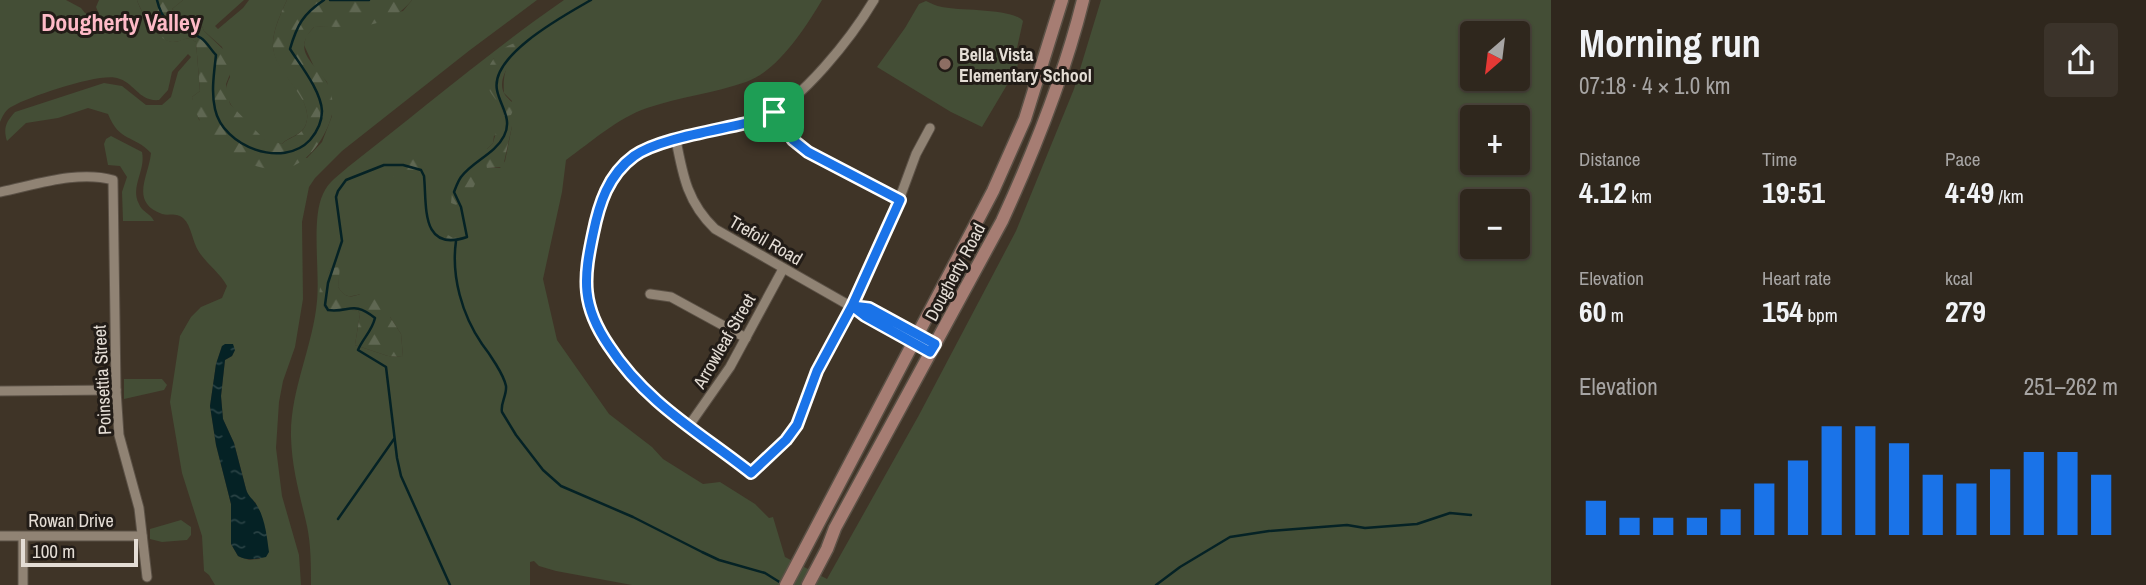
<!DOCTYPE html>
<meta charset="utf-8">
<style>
:root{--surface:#2f271d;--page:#3b332a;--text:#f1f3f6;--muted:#a7a5a4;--line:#4a443b;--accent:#1a73e8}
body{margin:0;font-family:"Archivo Narrow",sans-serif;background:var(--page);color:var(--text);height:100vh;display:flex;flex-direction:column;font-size:26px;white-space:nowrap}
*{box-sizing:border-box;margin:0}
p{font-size:23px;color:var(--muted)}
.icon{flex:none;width:38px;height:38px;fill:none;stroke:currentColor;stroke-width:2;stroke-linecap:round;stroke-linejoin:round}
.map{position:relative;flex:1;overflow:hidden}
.panel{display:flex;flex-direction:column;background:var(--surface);width:595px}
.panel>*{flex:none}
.needle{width:46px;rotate:208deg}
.fabs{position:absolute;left:1460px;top:21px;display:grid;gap:14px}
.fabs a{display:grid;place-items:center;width:70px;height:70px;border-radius:7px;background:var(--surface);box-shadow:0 2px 5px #0004,0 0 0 2px var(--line);font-size:35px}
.scale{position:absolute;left:21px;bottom:18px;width:117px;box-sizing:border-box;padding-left:7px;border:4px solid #e4ddd5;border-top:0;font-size:19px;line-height:24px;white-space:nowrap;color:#e4ddd5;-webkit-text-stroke:5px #221c17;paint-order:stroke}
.pin{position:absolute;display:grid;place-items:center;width:60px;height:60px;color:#fff;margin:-30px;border-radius:14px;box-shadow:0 4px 10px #0006}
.round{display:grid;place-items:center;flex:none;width:74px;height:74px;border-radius:7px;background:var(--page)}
.overview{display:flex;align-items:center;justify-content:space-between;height:119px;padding:0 28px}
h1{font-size:38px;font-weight:700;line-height:52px}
.metrics{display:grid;grid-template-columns:repeat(3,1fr);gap:10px;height:119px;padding:7px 28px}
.metrics div{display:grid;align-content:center}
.metrics b{font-size:30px;font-weight:700}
.metrics small{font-size:19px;font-weight:400}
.metrics p{font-size:19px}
.chart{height:196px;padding:14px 28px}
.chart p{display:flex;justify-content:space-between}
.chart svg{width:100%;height:126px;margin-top:7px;stroke:var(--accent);stroke-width:6}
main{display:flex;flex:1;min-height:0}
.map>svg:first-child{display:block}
.green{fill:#444e36;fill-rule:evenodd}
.forest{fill:url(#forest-firs)}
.water{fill:url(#water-ripples)}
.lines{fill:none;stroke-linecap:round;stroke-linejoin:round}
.stream{stroke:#052225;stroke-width:2.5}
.street-casing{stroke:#5b5146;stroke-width:11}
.secondary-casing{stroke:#5b5146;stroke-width:15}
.street{stroke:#908374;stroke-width:9}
.secondary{stroke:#a67d73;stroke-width:12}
.route-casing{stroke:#fff;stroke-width:14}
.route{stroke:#1a73e8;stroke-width:9}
.education-dot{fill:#8d6e63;stroke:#221c17;stroke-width:2.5}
.labels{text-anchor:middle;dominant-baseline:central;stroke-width:6;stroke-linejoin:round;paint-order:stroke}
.poi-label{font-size:18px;font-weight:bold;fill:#e4ddd5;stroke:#221c17;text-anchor:start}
.street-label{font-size:18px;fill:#e4ddd5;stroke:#221c17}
.district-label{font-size:24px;font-weight:bold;fill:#febac7;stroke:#221c17}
</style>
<main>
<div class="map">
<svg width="1551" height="585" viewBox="0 0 1551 585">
<defs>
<pattern id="forest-firs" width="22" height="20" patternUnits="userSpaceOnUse" patternTransform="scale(1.75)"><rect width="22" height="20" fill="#444e36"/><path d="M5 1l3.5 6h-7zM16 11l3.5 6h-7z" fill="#5f6752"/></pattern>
<pattern id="water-ripples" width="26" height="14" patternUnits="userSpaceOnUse" patternTransform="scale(1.75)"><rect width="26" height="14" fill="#052225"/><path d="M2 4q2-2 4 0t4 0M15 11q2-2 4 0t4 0" fill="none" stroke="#294244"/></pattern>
</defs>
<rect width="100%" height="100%" fill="#3f3427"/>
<!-- green -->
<g class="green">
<path d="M0 0H66L81 8 85 13 101 19 96 7 99 0H137C141 13 158 41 173 42 179 42 184 38 190 38L196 42 200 91 192 97 199 120 307 158 322 142 332 116 327 82 315 69 304 45 306 36 314 27 329 26 403 11 412 0H537L470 50 342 151 315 178 309 187 302 222 303 299 295 347 283 381 279 402 276 448 282 496 299 555 301 585H215L209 575 204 571 202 536 182 473 170 402 180 336 191 317 201 307 222 298 227 286C220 273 207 264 199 252 192 242 192 226 183 218 176 212 169 216 162 214 129 202 149 176 151 153 133 134 120 143 108 114L88 108 58 118 26 123 7 141C3 128 6 122 15 112L104 83 122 86 146 105H162L171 97 178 72 191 57 188 54 172 72 168 90 159 100C139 102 134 82 117 78 99 73 31 96 13 106 6 109 3 115 0 122ZM222 346 235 350 232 356 225 360 221 396 223 419 234 443 246 489 248 496 256 503 260 559 249 560 238 556 231 544V504L216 445 210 406 216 364Z"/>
<path d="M183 0H244L215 26 218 29 243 8 249 0H287C281 13 272 32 273 46 274 72 315 98 306 124 302 136 289 136 282 144 277 143 270 142 265 140 259 137 254 130 249 125 235 111 219 97 230 77L222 47 204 31 199 19 183 17 172 9Z"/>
<path d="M564 0H822C805 28 779 70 746 82 714 93 680 97 647 108 618 118 591 142 566 160L562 192 543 279 557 340 609 414 652 447 663 459 703 484 720 482 755 504 769 518 773 517 785 557 827 579 919 415 1016 231 1074 89 1101 0H1551V585H632L556 571 539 566 534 561 530 562V585H311C311 566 311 545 307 526 300 495 292 470 291 437 290 390 313 347 317 301 320 271 311 219 323 194 328 182 339 175 348 167 420 111 489 52 564 0ZM1472 33H1517V79H1472ZM494 58 512 59C504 68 503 81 504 93L512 101 504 115C495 85 480 94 494 58ZM1472 117H1517V163H1472ZM512 126 505 161 500 168H487V149L493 143 494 136ZM1472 201H1517V247H1472ZM331 268H339L338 287C345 297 348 298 360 294L390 317 401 334 403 357 388 356 355 345 360 314 358 311 350 310 341 314 324 307C318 291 323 283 331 268Z"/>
<path d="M926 1C931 3 936 6 942 7 960 11 1012 8 1023 21L1015 57 1019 58 1017 68 982 127 951 112 877 67 905 28 919 4Z"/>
<path d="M111 136 142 152C146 171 130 186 139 204 142 212 150 213 154 221H123L122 192 127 177 120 166 108 165 104 144 106 139Z"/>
<path d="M124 379H162L167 385 164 390 124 399Z"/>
<path d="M181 520 191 527V535L187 540 162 542 150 539V529Z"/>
</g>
<!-- forest -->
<g class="forest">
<path d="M137 0H183L172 9 183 17 199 19 204 31 228 54 232 69 226 84 230 104 264 139 282 144C289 137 302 136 306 124 315 98 274 74 273 47 272 32 281 13 287 0H412C386 32 351 26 314 27 291 51 314 62 326 81 332 91 335 107 331 118 324 140 306 167 281 169 243 173 196 134 192 97L200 91 196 42 189 38C184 39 179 42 173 42 158 42 141 12 137 0Z"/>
<path d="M515 43 520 53C510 61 497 80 504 93 506 98 512 101 515 106L511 115 504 116C500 101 492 98 488 87 481 70 499 47 515 43Z"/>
<path d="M510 123 512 126 503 167 487 168 483 153 493 143 497 129Z"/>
<path d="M405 153 426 165 425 169 405 179 386 175 382 168 386 160Z"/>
<path d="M468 168 476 169 478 174C475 189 468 197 456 205L451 203 453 183Z"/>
<path d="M470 223 475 228V235L467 248C450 252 436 246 425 233L427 227 433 226 453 238 461 237Z"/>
<path d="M340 267 338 287C351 306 356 290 374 293 379 295 385 300 390 302V317L401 334 403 357 388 356 355 345 360 314 358 311C351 310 349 312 342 314 327 316 317 302 320 288 322 281 328 274 331 268Z"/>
</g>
<!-- water -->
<path class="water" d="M225 344H233L235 350 232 356 225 360 221 396 223 419 234 443 246 489C248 496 252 498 256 504 265 517 267 537 269 552L266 557C256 559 247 561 238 556L231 544V504L216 445 210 406 216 364 222 346Z"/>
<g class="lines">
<!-- stream -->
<g class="stream">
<path d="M157 0C164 30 179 25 201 38 207 42 211 50 216 55 214 73 211 92 215 109 223 147 283 169 310 140 316 133 322 122 322 111 321 91 301 66 290 49 297 25 303 14 324 0"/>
<path d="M330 0H369"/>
<path d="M456 241C451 276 462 315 482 344 489 353 504 375 506 386 507 395 500 404 502 412L516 435 543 470 561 486 633 517 702 552 719 560 765 573 781 583"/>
<path d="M338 519 394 439"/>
<path d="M450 585 401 476 397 458 386 367 358 350C363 338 372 331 375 318 353 300 349 313 328 310L325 305 328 283 342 241 336 197 338 191 346 180 384 165H403L421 170 424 176C427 205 420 253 467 237L461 207 454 192C456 187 458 181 461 177 473 161 495 154 504 136 513 119 500 106 497 90 490 55 565 15 591 0"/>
<path d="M1156 585 1180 567 1230 537 1269 531 1347 525 1365 528 1417 524 1450 513 1471 515"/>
</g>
<!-- street casing -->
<g class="street-casing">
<g id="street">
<path d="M874 0C852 37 802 101 763 118 750 124 735 126 722 129 694 136 660 139 636 155 609 172 599 202 594 231 589 251 584 273 587 294 598 374 694 427 751 473L786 440 797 425 817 371 857 295 899 200 916 154 930 128"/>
<path d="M774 112 793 140 808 152 899 200"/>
<path d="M676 140C683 177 688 203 715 229L931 352"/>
<path d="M0 192C35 185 78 170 113 180L116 390 119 435 139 508 147 577"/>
<path d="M650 294 671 297 746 338"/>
<path d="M854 306 869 308 935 344"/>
<path d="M0 391 116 390"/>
<path d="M688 427 730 367 783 269"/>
<path d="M0 536H142"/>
<path d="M23 537V585"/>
</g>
</g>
<!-- secondary casing -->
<g class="secondary-casing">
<g id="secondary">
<path d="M786 585 993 191 1025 119 1062 0"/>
<path d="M808 585 827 549 835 528 1002 221C1035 149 1064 77 1083 0"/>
</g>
</g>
<!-- street -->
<use href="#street" class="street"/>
<!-- secondary -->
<use href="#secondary" class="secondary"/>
</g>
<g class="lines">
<!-- route casing -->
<g class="route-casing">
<path id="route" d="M774 112 762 119C729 129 660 137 634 156 608 175 599 204 593 234 589 253 585 273 587 292 589 312 598 330 609 346 646 403 699 432 751 473L786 440 797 425 817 371 852 306 869 308 935 344 930 352 865 316 852 306 900 200 808 152 793 140 774 112"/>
</g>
<!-- route -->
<use href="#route" class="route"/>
</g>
<!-- markers -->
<circle class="education-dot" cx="945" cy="64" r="7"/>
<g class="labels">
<!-- poi labels -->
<g class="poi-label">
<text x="959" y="54">Bella Vista<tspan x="959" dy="21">Elementary School</tspan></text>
</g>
<!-- street labels -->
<g class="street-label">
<text transform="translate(766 240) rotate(30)">Trefoil Road</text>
<text transform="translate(955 272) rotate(-62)">Dougherty Road</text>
<text transform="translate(724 341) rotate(-60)">Arrowleaf Street</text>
<text transform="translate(102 380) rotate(-93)">Poinsettia Street</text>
<text x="71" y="520">Rowan Drive</text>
</g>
<!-- district labels -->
<g class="district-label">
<text x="121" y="22">Dougherty Valley</text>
</g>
</g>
</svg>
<div class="fabs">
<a><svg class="needle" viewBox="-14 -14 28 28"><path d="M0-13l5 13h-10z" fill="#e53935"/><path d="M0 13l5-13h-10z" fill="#a7a5a4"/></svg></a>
<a>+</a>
<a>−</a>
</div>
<div class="scale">100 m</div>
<div class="pin" style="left:774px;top:112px;background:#1e9e55"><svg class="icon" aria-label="arrive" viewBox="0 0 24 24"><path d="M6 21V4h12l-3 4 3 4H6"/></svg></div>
</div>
<section class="panel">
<div class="overview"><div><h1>Morning run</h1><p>07:18 · 4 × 1.0 km</p></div><a class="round"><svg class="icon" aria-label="share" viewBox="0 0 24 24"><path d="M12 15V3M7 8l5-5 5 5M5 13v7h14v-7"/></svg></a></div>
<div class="metrics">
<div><p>Distance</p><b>4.12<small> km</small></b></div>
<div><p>Time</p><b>19:51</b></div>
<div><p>Pace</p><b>4:49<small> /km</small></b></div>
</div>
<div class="metrics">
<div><p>Elevation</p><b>60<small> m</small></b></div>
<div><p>Heart rate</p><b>154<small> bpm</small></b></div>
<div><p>kcal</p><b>279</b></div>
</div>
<div class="chart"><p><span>Elevation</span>251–262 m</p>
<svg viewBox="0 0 160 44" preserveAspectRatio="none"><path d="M5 44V32M15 44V38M25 44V38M35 44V38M45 44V35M55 44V26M65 44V18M75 44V6M85 44V6M95 44V12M105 44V23M115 44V26M125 44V21M135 44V15M145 44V15M155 44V23"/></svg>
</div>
</section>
</main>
